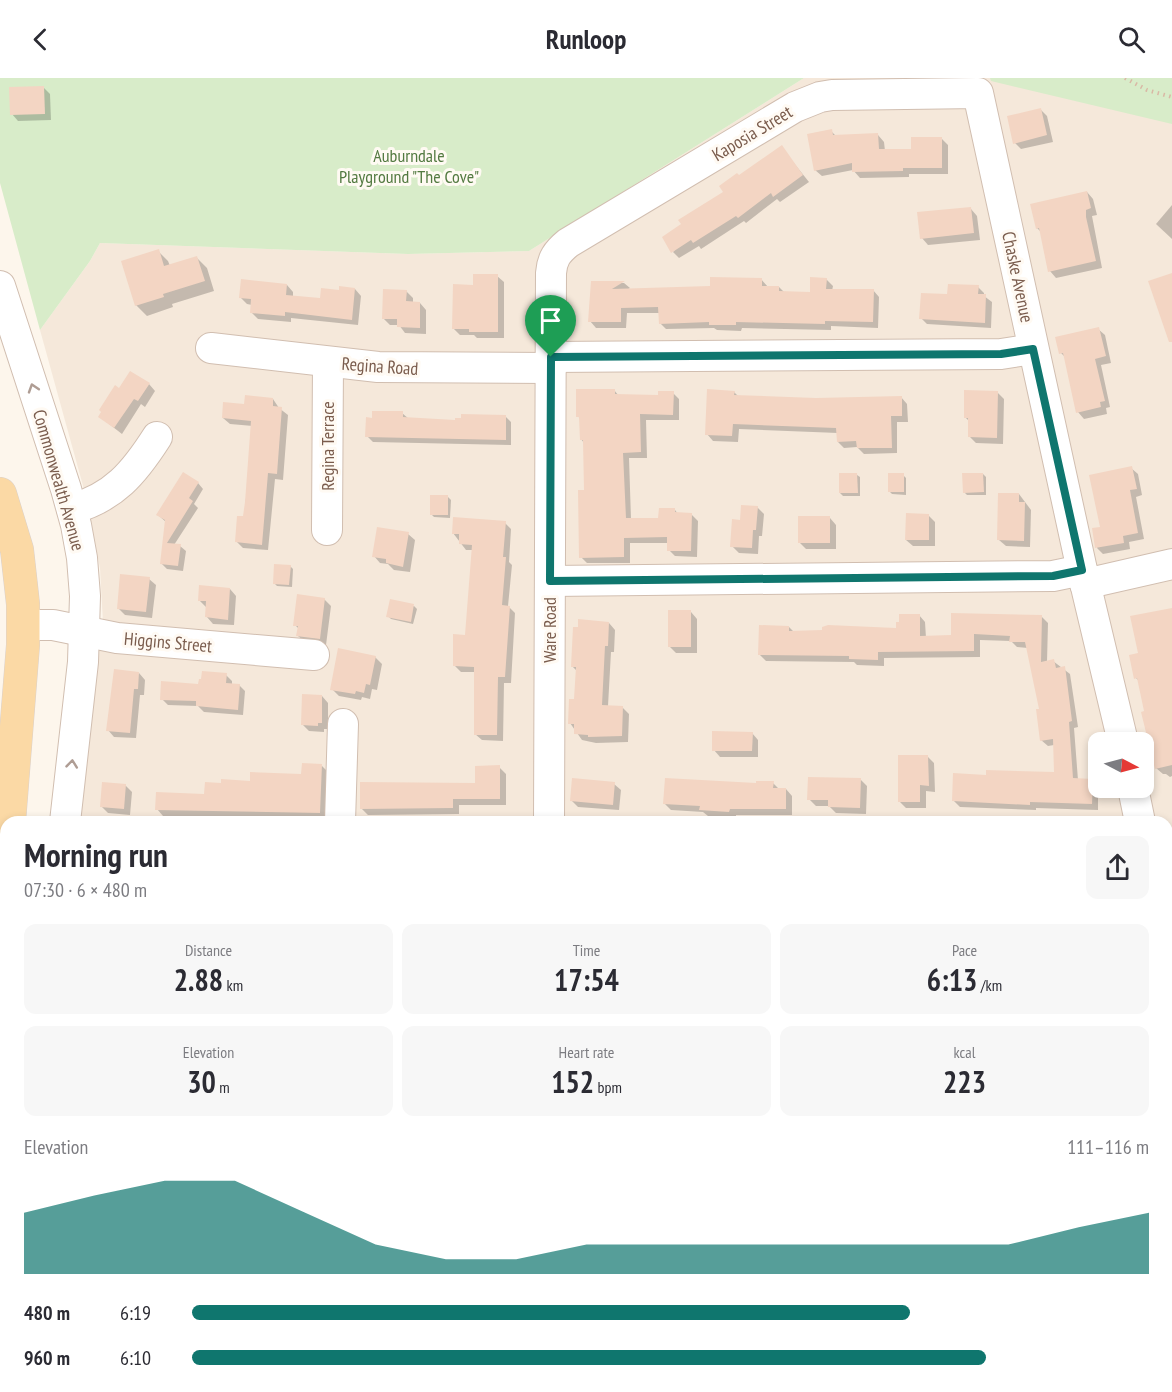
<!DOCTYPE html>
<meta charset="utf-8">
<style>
:root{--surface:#fff;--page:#f7f7f7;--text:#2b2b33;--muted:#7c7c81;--accent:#0f766e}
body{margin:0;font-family:"PT Sans Narrow",sans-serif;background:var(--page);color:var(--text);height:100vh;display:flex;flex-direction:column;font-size:22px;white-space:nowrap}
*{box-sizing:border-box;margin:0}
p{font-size:20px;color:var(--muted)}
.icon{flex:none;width:33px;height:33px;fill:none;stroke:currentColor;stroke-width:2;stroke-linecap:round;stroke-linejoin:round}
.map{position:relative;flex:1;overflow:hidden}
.panel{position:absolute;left:0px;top:738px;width:1173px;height:576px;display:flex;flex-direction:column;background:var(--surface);border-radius:18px 18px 0 0;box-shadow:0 3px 9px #0003}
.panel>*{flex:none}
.needle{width:39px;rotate:96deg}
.controls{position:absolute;left:1088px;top:654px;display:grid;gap:12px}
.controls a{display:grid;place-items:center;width:66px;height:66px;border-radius:12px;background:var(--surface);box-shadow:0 3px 9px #0003;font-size:30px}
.pin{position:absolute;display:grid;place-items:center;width:51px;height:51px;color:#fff;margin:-62px -26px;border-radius:50% 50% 50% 0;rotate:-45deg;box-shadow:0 0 6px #0007}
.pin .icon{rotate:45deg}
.round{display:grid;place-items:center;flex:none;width:63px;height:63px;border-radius:12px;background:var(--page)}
.overview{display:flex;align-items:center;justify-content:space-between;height:102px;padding:0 24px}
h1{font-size:33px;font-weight:800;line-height:45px}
.stats{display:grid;grid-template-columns:repeat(3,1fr);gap:9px;height:102px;padding:6px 24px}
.stats div{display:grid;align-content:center;border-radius:12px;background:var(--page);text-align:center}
.stats b{font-size:30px;font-weight:800}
.stats small{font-size:16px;font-weight:400}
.stats p{font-size:16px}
.chart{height:168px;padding:12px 24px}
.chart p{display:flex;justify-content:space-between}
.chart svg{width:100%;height:108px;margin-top:6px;fill:var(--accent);opacity:.7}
ul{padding:0 24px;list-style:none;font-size:20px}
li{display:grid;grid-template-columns:96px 72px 1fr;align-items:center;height:45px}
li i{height:15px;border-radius:8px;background:var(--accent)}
header{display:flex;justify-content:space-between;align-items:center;height:78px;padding:0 24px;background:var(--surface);font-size:27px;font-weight:800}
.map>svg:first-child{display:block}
.residential{fill:#f5e8da;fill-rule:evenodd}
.green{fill:#d8ecc9}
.shadow{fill:#0003}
.building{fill:#f3d5c3}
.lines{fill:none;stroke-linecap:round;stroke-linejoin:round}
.minor-casing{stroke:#d1beb0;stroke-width:32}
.major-casing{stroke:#dad1cd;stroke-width:34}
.path{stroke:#d9b8a5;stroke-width:4;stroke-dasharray:1.5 4.5;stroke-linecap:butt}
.minor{stroke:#fff;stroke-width:30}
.major{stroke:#fbd9a5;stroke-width:33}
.oneway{stroke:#af9d94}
.route-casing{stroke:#fff;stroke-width:12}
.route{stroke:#0f766e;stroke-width:8}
.labels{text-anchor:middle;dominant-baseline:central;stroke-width:6;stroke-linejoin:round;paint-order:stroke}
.street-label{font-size:18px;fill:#7a5c4d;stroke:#fffaf3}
.park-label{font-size:18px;fill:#537a41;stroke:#fffaf3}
</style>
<header><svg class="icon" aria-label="back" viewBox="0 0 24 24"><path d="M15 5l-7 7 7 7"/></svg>Runloop<svg class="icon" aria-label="search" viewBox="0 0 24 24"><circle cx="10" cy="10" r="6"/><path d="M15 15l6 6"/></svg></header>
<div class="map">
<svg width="1172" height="1314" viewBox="0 0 1172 1314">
<rect width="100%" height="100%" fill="#fdf6ec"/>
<!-- residential -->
<g class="residential">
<path d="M804 0H1000L1172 42V1314H720L710 1308H1167V744H71L103 545 100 490 85 415 40 252 90 183 100 165 408 176 529 173ZM1098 664H1143V710H1098Z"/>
<path d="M6 1251V1308H214L216 1314H0V1257Z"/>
<path d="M244 1308H564L565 1314H247Z"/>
</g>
<!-- green -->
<g class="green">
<path d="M0 0H804L529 173 408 176 100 165 90 183 40 252 0 105Z"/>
<path d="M990 0H1172V46L991 3Z"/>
</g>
<!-- shadow -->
<g class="shadow">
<path d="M43 9 50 16 51 42 18 43 12 36Z"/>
<path d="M1040 31 1047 38 1053 64 1021 71 1015 65Z"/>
<path d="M831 53 836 58 878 57 884 64 885 73H913L942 61 948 67V96H909V99L860 100 853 92 822 98 815 92Z"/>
<path d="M781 69 809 104 780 124 777 121 746 145 744 143 701 171 699 168 679 180 673 174 739 99Z"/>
<path d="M1087 114 1093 121 1097 137 1092 138 1102 190 1056 200 1050 193 1041 154 1037 150Z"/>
<path d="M1172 127V161L1156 146Z"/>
<path d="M971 131 977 138 980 162 928 167 922 160Z"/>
<path d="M158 173 168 183 170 188 197 180 207 190 214 213 172 226 173 229 147 238 136 227Z"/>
<path d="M497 198 504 204V260H477L474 257H460L453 250Z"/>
<path d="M761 201 768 209H779L784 214 811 216 826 201 833 208 832 213 873 212 879 219 878 250 831 248V252L742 250 741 253 717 252 714 250 666 251 660 245V235H627L626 250H596L590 243 592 204 624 205 630 210 627 212 712 210Z"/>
<path d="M287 207 293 214V219L322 222 340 213 355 211 361 218 358 247 291 240V244L258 241 252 235V227L247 226 241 220Z"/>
<path d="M978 209 984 215V218L992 224 991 250 927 246 921 240 949 218Z"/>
<path d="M406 213 413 220V225H420L426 232V256L405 255 399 247H390L383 240Z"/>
<path d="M1098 251 1105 257 1111 285 1101 287 1110 329 1106 330 1107 336 1084 341 1078 334 1065 279 1061 275Z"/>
<path d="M149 306 155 313 145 329 141 326 122 356 100 339 120 312Z"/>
<path d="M614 312 619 318H660L673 315 679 321V342H646L647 380H629L631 441H660L675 432 678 436H691L698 443 697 479 675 478 669 472V465H630V485H587L581 479 585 413 584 365 581 361 580 341 578 338Z"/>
<path d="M734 314 739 319 816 322 901 319 907 326 908 344H897V375L864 376 857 369 844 370 838 364V355L739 351 738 364 713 363 707 356Z"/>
<path d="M997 314 1004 321 1003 366 976 365 970 359V344L965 339Z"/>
<path d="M273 321 279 330 288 337 283 402 275 401 268 472 243 470 236 463 244 440 253 348 230 346 223 340 245 328Z"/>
<path d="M402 335 409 341 456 344 505 338 511 344V367L373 364 367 358Z"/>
<path d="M1131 390 1138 396 1142 417 1136 419 1144 461 1129 464 1130 471 1103 476 1097 470 1102 450Z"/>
<path d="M983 396 986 399V417H967L964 414Z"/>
<path d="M857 397 860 399V418H843L840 415Z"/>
<path d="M903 397 906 400V417L892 416 890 414Z"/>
<path d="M198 405 203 411 194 426 198 430 174 467 180 468 186 473 183 493 167 491 161 485 166 444 158 437Z"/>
<path d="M1019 416 1031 432 1030 469 1006 468 999 462Z"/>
<path d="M448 419 451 422 450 440 434 439 431 436Z"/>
<path d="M757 429 764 436 762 458H759L758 476 739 475 732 468 741 443Z"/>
<path d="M928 437 935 444V468H913L906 462Z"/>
<path d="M830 440 836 447V471H806L799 464Z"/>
<path d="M505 445 511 451 509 484 512 487 508 528 515 535 511 605H504L503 663 482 662 475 656V594H461L455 588 466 558 473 472H466L453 455Z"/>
<path d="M408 456 415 462 410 494 394 492 388 486 380 485 374 478Z"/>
<path d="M290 488 293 491 292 509 277 508 274 505Z"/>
<path d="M149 501 156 507 152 540 125 537 118 530Z"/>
<path d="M230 511 236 518 234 547 213 546 207 539 206 529 199 522Z"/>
<path d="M324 521 331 528 326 567 305 564 298 558 299 551 295 547Z"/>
<path d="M414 528 417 531 413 546 391 541 388 538Z"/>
<path d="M1172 531V698L1170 699 1166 696H1163L1156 690 1140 604 1136 600 1139 576Z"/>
<path d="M691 534 697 541V575H676L669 568Z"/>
<path d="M919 537 925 544 926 560 953 559 1041 538 1048 545 1047 584 1053 583 1070 596 1078 649 1074 650 1078 702H1092L1098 708V732L1036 730V732L960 729 953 722 1055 696 1054 667 1048 668 1041 662V632L1028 570 1017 569 1011 563 980 562V579L884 580V588L857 587 854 584 766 583 759 576 789 549 794 554 898 551Z"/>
<path d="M609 545 615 552 614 574H611L608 628 622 629 629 636 628 664 596 665 582 662 570 645 575 622 577 593 572 588Z"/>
<path d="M375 579 382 586 377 612 372 611 370 621 362 619 361 622 339 618 332 611Z"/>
<path d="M139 595 145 602 144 617H140L136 660 114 659 108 652Z"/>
<path d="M226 597 232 603V607H239L245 613 243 637 204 634 198 628 168 627 162 621Z"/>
<path d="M322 618 328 625V651H324V654L309 653 303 647Z"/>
<path d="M752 655 758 662V679H720L714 672Z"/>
<path d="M928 679 934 685 935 714 926 713V730H906L900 724Z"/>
<path d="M322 688 328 694 326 741 163 738 157 731 251 704 303 698Z"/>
<path d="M499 689 506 696V727H459V736L368 737 361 730 476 707Z"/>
<path d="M860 701 867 708 866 736 836 735 829 728H816L809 721Z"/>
<path d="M773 705 779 711H786L792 718V737H736V739L708 738 703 734 671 732 665 726Z"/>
<path d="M614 706 621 712 619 732 578 729 571 722Z"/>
<path d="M125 707 132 714 130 737 108 735 101 728Z"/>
<path d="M1167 820 1172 823V853H1167Z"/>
<path d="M1167 987 1172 989V1122L1167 1121Z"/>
<path d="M5 1303 6 1308H61L59 1314H1Z"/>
<path d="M151 1308H178L180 1314H149L147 1310Z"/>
<path d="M526 1308H534L539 1314H508Z"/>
<path d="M736 1308H755L751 1314H747Z"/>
<path d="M827 1308H895L901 1314H827Z"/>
<path d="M953 1308H1026L1024 1314H971Z"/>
<path d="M1059 1308H1077L1086 1314H1057Z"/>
</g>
<!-- building -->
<g class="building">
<path d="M44 8 45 36 10 37 9 9Z"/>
<path d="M1041 30 1047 57 1013 66 1007 38Z"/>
<path d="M832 51 833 57 878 55 879 71H911V59H942V90H903V93L852 94V85L814 93 807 56Z"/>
<path d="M782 67 803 97 773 119 771 115 738 140 736 138 693 165 691 162 671 175 662 159 681 146 678 142 723 114 719 108 737 95 739 97Z"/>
<path d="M1087 113 1091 130 1086 132V139L1096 183 1048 194 1039 150 1036 151 1030 126Z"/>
<path d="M971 129 974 155 920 161 917 134Z"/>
<path d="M159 171 164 188 197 178 205 203 163 216 164 219 135 228 121 183Z"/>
<path d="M1172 195V264H1169L1148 203Z"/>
<path d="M473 196H498V254H469V251H452L453 206 473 207Z"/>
<path d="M710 199 762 200V208H779V213L810 214V199L827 200 826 211H874L873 244 825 243V246L736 244V247H709V244L659 246 658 229 621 230V244H588L591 203H625L612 211 710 208Z"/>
<path d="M241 201 287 206 286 217 320 220 321 210 339 212V208L355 210 352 242 285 234V238L250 235 251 221 239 220Z"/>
<path d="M948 206 979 207 978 216H986L985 245 919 241 921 215 947 216Z"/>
<path d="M383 211 407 212 406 223 420 224V250L397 249V241H382Z"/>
<path d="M1099 249 1106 278 1095 281 1105 323 1100 324 1101 329 1076 335 1063 275 1059 276 1055 259Z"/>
<path d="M130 293 150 305 138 323 134 321 114 350 98 339 101 334 99 332 115 307 119 310Z"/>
<path d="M576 311H615V316L658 317V313H674L673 337 640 336 641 374 623 375 626 440H658L659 430H675V434L692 435 691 473H667V459L624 460V479L579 480 578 412H584L583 362H580L579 339H576Z"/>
<path d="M707 311 735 313 734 317 816 320 902 318V338H891L892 370H857L856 363 837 364 836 350 733 346 732 358 705 357Z"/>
<path d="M964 312 998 313 997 360 968 359V340H964Z"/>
<path d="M245 317 273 320V328L282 329 277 396 268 395 262 467 235 464 237 438H243L245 424 251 343 222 340 223 324 244 326Z"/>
<path d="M372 333H403V339L455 342V340H461V336L506 337V362L365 359 366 339 372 340Z"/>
<path d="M1132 388 1137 411 1130 412 1138 455 1123 458 1124 465 1095 470 1092 450 1100 449 1089 397Z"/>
<path d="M183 394 199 404 189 420 193 423 167 465 181 466 178 488 160 486 165 442 156 437Z"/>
<path d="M839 395H857L858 415H839Z"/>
<rect x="888" y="395" width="16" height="19"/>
<path d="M962 395H983L984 414 963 415Z"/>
<path d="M998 415H1019V424H1025L1024 463 997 462Z"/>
<rect x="430" y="417" width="18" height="20"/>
<path d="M741 427 758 428 756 452H753L752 470 730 469 732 441 740 442Z"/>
<path d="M906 435 929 436V462H905Z"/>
<rect x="798" y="438" width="32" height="27"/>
<path d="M453 439 506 443 503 479H506L502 527 510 528 505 599H498L497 657H474V589L453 588V556L465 557 472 467 459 466V456H452Z"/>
<path d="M377 449 409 454 403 489 386 485V481L372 479Z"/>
<path d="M274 486 291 487 289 507 273 506Z"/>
<path d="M120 496 150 499 146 534 117 531Z"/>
<path d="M199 507 230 510 228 542 205 539 206 523H198Z"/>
<path d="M297 516 325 520 320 561 296 558 298 548H293Z"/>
<path d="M390 521 414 526 411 544 386 539Z"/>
<path d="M1172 530V687L1155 691 1141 634 1144 633 1137 600 1134 601 1129 577 1138 575 1130 538Z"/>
<rect x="668" y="532" width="23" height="37"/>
<path d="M951 535 1042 537 1041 584 1054 581 1056 590 1065 588 1072 643 1069 644 1073 700 1093 701 1092 726 1030 724V727L952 723 953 695 986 697V692L1054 694 1053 661 1040 663 1036 631H1039L1025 564H1009L1010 558 974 556V573L878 574V582L849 581V578L758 577 759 547 789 548V553L822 552V549L828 547 896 550V544H899V536H920V558L951 557Z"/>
<path d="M578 541 609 544 608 568H605L602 627 623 628 622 658 588 659V657L574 656V646H568L569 621H574L576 589H571L573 549H578Z"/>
<path d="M338 570 376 578 370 607 366 606 364 615 356 613 355 616 330 612Z"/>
<path d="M114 591 139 594 138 611H134L130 655 106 653Z"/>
<path d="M202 593 227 595 226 605 240 606 238 632 196 628V623L160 622 161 603 198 606 199 601H201Z"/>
<path d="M302 616 322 617V645H318V648L301 647Z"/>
<path d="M712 653 753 654 752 673H712Z"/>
<path d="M898 677H928L929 708 920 707V724H898Z"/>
<path d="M302 685 322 686 320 735 155 732 156 714 204 716 205 704 221 705V701L250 703V694L301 696Z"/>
<path d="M500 687V721H453V730L360 731V704L475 705V688Z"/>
<path d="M808 699 861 700 860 730 828 729V722H807Z"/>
<path d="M572 700 615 704 613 727 570 723Z"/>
<path d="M665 700 756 705V703H774L773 710H786V731H730L729 734 699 732 700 728 663 726Z"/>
<path d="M102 704 126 706 124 731 100 729Z"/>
</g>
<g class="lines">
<!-- minor casing -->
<g class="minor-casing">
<g id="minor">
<path d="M0 208 66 411 76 447 82 480 85 518 83 584 65 744"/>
<path d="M211 270 378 289 551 290"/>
<path d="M551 279 1001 276 1033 271"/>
<path d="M72 431C114 419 134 395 157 359"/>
<path d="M327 452 328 284"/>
<path d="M550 503 1053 498 1082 492"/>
<path d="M1085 506 1172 486"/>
<path d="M24 547H53L117 560 314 577"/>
<path d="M1133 710 1140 744"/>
<path d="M340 744 343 646"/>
<path d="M549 744 551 195C552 181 557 174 568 165L795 29 820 19 832 17 978 15 1082 492 1123 664"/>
<path d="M1167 767H1172"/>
<path d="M0 1031H6"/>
<path d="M1167 1300 1172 1302"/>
<path d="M231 1308 234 1314"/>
<path d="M587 1308 588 1314"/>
</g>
</g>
<!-- major casing -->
<g class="major-casing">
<g id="major">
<path d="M0 416 17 472 23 526V567L9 744"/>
<path d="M0 877 6 787"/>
<path d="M0 1161 6 1168"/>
<path d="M0 1201H6"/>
<path d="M676 1308 687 1314"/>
</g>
</g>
<!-- path -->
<g class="path">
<path d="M1125 0 1147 12 1172 19"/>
<path d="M3 1109 6 1108"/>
</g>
<!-- minor -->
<use href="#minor" class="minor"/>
<!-- major -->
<use href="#major" class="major"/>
</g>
<!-- one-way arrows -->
<defs><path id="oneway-chevron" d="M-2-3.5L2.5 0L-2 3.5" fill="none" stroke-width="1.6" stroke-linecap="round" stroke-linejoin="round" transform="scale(1.5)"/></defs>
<g class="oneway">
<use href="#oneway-chevron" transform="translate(33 310) rotate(-108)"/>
<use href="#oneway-chevron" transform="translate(72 686) rotate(-84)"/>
</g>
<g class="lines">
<!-- route casing -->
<g class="route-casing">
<path id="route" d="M1033 271 1082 492 1053 498 550 503 551 279 1001 276Z"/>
</g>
<!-- route -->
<use href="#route" class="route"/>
</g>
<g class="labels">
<!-- street labels -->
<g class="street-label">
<text transform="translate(752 55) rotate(-31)">Kaposia Street</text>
<text transform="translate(1018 199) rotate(78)">Chaske Avenue</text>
<text transform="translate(380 288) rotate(4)">Regina Road</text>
<text transform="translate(327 368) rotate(-90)">Regina Terrace</text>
<text transform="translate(59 402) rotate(74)">Commonwealth Avenue</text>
<text transform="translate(549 552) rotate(-90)">Ware Road</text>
<text transform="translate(168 564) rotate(5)">Higgins Street</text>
</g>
<!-- park labels -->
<g class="park-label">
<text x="409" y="77">Auburndale<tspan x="409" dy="21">Playground "The Cove"</tspan></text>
</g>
</g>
</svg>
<div class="controls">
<a><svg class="needle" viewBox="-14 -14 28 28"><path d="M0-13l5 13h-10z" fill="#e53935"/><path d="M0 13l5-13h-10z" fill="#7c7c81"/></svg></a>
</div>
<div class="pin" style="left:551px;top:279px;background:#1e9e55"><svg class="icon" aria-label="arrive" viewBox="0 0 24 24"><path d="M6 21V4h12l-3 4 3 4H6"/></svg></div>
<section class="panel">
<div class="overview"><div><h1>Morning run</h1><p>07:30 · 6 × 480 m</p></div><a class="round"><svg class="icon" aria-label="share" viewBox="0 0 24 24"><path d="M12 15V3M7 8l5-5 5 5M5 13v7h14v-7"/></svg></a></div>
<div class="stats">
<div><p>Distance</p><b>2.88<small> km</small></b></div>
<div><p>Time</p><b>17:54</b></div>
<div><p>Pace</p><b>6:13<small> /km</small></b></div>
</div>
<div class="stats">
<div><p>Elevation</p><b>30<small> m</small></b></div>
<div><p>Heart rate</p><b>152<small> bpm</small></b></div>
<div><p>kcal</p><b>223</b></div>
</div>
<div class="chart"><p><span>Elevation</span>111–116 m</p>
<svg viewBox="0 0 160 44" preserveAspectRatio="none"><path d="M0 44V19L10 12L20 6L30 6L40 19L50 32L60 38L70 38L80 32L90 32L100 32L110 32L120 32L130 32L140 32L150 25L160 19V44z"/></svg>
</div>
<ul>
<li><b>480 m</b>6:19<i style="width:75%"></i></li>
<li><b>960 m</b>6:10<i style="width:83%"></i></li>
</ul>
</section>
</div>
